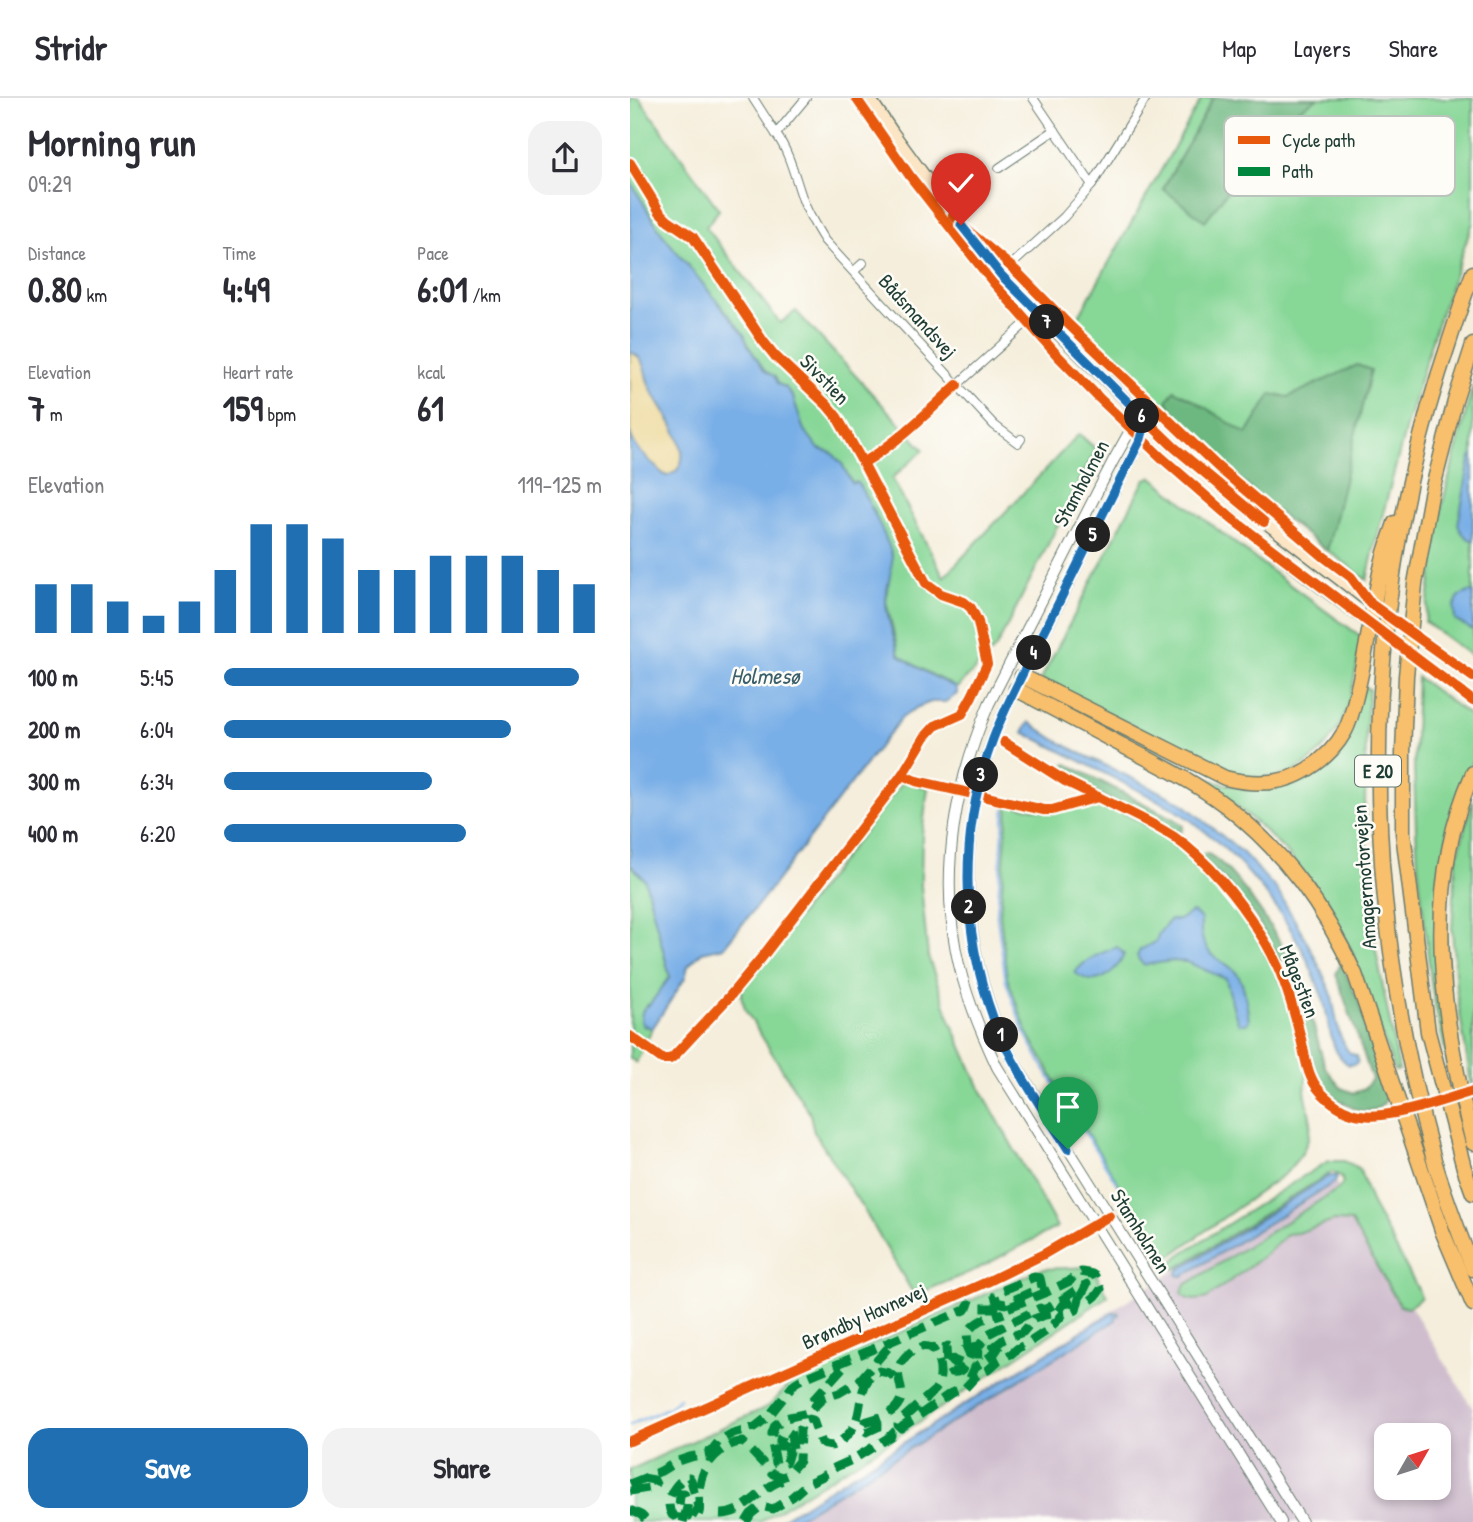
<!DOCTYPE html>
<meta charset="utf-8">
<style>
:root{--surface:#fff;--page:#f2f2f3;--text:#2b2b33;--muted:#7c7c81;--line:#e1e1e2;--accent:#1f6fb2}
body{margin:0;font-family:"Patrick Hand",sans-serif;background:var(--page);color:var(--text);height:100vh;display:flex;flex-direction:column;font-size:26px;white-space:nowrap}
*{box-sizing:border-box;margin:0}
p{font-size:23px;color:var(--muted)}
.icon{flex:none;width:38px;height:38px;fill:none;stroke:currentColor;stroke-width:2;stroke-linecap:round;stroke-linejoin:round}
.map{position:relative;flex:1;overflow:hidden}
.details{display:flex;flex-direction:column;background:var(--surface);width:630px}
.details>*{flex:none}
.needle{width:46px;rotate:51deg}
.fabs{position:absolute;left:744px;top:1325px;display:grid;gap:14px}
.fabs a{display:grid;place-items:center;width:77px;height:77px;border-radius:14px;background:var(--surface);box-shadow:0 4px 10px #0003;font-size:35px}
.pin{position:absolute;display:grid;place-items:center;width:60px;height:60px;color:#fff;margin:-72px -30px;border-radius:50% 50% 50% 0;rotate:-45deg;box-shadow:0 0 7px #0007}
.pin .icon{rotate:45deg}
.km{position:absolute;width:35px;height:35px;margin:-18px;border-radius:50%;background:#222;color:#fff;font-size:19px;line-height:35px;text-align:center}
.round{display:grid;place-items:center;flex:none;width:74px;height:74px;border-radius:21px;background:var(--page)}
.head{display:flex;align-items:center;justify-content:space-between;height:119px;padding:0 28px}
h1{font-size:38px;font-weight:700;line-height:52px}
.stats{display:grid;grid-template-columns:repeat(3,1fr);gap:10px;height:119px;padding:7px 28px}
.stats div{display:grid;align-content:center}
.stats b{font-size:35px;font-weight:700}
.stats small{font-size:19px;font-weight:400}
.stats p{font-size:19px}
.chart{height:196px;padding:14px 28px}
.chart p{display:flex;justify-content:space-between}
.chart svg{width:100%;height:126px;margin-top:7px;stroke:var(--accent);stroke-width:6}
.action{display:flex;gap:14px;margin-top:auto;padding:14px 28px}
.action a{flex:1;height:80px;border-radius:21px;background:var(--accent);color:#fff;font-size:28px;font-weight:700;line-height:80px;text-align:center}
.action a+a{background:var(--page);color:var(--text)}
ul{padding:0 28px;list-style:none;font-size:23px}
li{display:grid;grid-template-columns:112px 84px 1fr;align-items:center;height:52px}
li i{height:18px;border-radius:9px;background:var(--accent)}
header{display:flex;align-items:center;gap:42px;box-sizing:border-box;height:98px;padding:0 35px;background:var(--surface);border-bottom:2px solid var(--line)}
header strong{font-size:33px}
nav{display:flex;gap:38px;margin-inline-start:auto;font-size:24px}
main{display:flex;flex:1;min-height:0}
.map>svg:first-child{display:block}
.industrial{fill:#cfbdce;fill-rule:evenodd}
.green{fill:#87d797;stroke:#538a66;stroke-width:2}
.forest{fill:#6db880;stroke:#467a5a;stroke-width:2}
.sand{fill:#eeda9e;stroke:#868c69;stroke-width:2}
.water{fill:#79afe7;stroke:#4c768e;stroke-width:2}
.lines{fill:none;stroke-linecap:round;stroke-linejoin:round}
.stream{stroke:#79afe7;stroke-width:2.5}
.minor-casing{stroke:#6a7b6f;stroke-width:10}
.tertiary-casing{stroke:#6a7b6f;stroke-width:12}
.secondary-casing{stroke:#6a7b6f;stroke-width:13}
.motorway-casing{stroke:#6a7b6f;stroke-width:17}
.minor{stroke:#fff;stroke-width:8}
.tertiary{stroke:#fff;stroke-width:10}
.secondary{stroke:#fce5c4;stroke-width:10}
.motorway{stroke:#f8bf6c;stroke-width:14}
.secondary-bridge-casing{stroke:#6a7b6f;stroke-width:13;stroke-linecap:butt}
.secondary-bridge{stroke:#fce5c4;stroke-width:10}
.quiet{stroke:#00873e;stroke-width:9;stroke-dasharray:18 9;stroke-linecap:butt}
.cycleway-casing{stroke:#fdfcf7;stroke-width:15}
.cycleway{stroke:#e8590c;stroke-width:10}
.route-casing{stroke:#fff;stroke-width:14}
.route{stroke:#1f6fb2;stroke-width:9}
.labels{text-anchor:middle;dominant-baseline:central;stroke-width:5;stroke-linejoin:round;paint-order:stroke}
.shield{fill:#fdfcf7;stroke:#62766e;stroke-width:2}
.shield-label{font-size:19px;font-weight:bold;fill:#1f3d34}
.street-label{font-size:21px;fill:#1f3d34;stroke:#fdfcf7}
.water-label{font-size:23px;font-style:italic;fill:#3a5f6a;stroke:#fdfcf7}
.key{fill:#fdfcf7;stroke:#bac3bc;stroke-width:2}
.key-label{font-size:19px;fill:#1f3d34}
</style>
<header>
<strong>Stridr</strong>
<nav><a>Map</a><a>Layers</a><a>Share</a></nav>
</header>
<main>
<section class="details">
<div class="head"><div><h1>Morning run</h1><p>09:29</p></div><a class="round"><svg class="icon" aria-label="share" viewBox="0 0 24 24"><path d="M12 15V3M7 8l5-5 5 5M5 13v7h14v-7"/></svg></a></div>
<div class="stats">
<div><p>Distance</p><b>0.80<small> km</small></b></div>
<div><p>Time</p><b>4:49</b></div>
<div><p>Pace</p><b>6:01<small> /km</small></b></div>
</div>
<div class="stats">
<div><p>Elevation</p><b>7<small> m</small></b></div>
<div><p>Heart rate</p><b>159<small> bpm</small></b></div>
<div><p>kcal</p><b>61</b></div>
</div>
<div class="chart"><p><span>Elevation</span>119–125 m</p>
<svg viewBox="0 0 160 44" preserveAspectRatio="none"><path d="M5 44V27M15 44V27M25 44V33M35 44V38M45 44V33M55 44V22M65 44V6M75 44V6M85 44V11M95 44V22M105 44V22M115 44V17M125 44V17M135 44V17M145 44V22M155 44V27"/></svg>
</div>
<ul>
<li><b>100 m</b>5:45<i style="width:94%"></i></li>
<li><b>200 m</b>6:04<i style="width:76%"></i></li>
<li><b>300 m</b>6:34<i style="width:55%"></i></li>
<li><b>400 m</b>6:20<i style="width:64%"></i></li>
</ul>
<div class="action"><a>Save</a><a>Share</a></div>
</section>
<div class="map">
<svg width="843" height="1424" viewBox="0 0 843 1424">
<rect width="100%" height="100%" fill="#fdfcf7"/>
<filter id="ink" filterUnits="userSpaceOnUse"><feTurbulence type="fractalNoise" baseFrequency=".0143" numOctaves="2"/><feDisplacementMap in="SourceGraphic" scale="14" xChannelSelector="R" yChannelSelector="G"/><feConvolveMatrix kernelMatrix="1 2 1 2 8 2 1 2 1" color-interpolation-filters="sRGB"/></filter>
<filter id="wash" filterUnits="userSpaceOnUse"><feTurbulence type="fractalNoise" baseFrequency=".00686" numOctaves="4" result="noise"/><feDisplacementMap in="SourceGraphic" scale="28" xChannelSelector="R" yChannelSelector="G"/><feGaussianBlur stdDeviation="1.57" result="paint"/><feColorMatrix in="noise" values="0 0 0 0 0 0 0 0 0 0 0 0 0 0 0 0 0 1.4 0 .05"/><feComposite in="paint" operator="in"/></filter>
<g filter="url(#wash)">
<rect width="100%" height="100%" fill="#f5eedc"/>
<!-- industrial -->
<path class="industrial" d="M700 1075 843 1311V1424H145ZM756 1337H808V1390H756Z"/>
<!-- green -->
<g class="green">
<path d="M0 0H9L89 112 76 129 150 225 166 213 294 352 262 380 314 479 449 336 466 351 366 550 327 590C307 579 288 570 269 557L256 503 262 457 242 410 235 401 232 391 222 385 212 366 189 351 173 330 163 299 155 289 148 286 145 279 135 273 118 247 114 236 32 136 0 83Z"/>
<path d="M572 0H843V124L804 235 776 329 745 446 737 482 631 402 443 228Z"/>
<path d="M843 287V559L795 524 812 407Z"/>
<path d="M522 379C590 435 660 488 732 539 727 562 724 591 716 613 706 641 678 674 647 678 629 681 612 678 593 674L411 581 515 381Z"/>
<path d="M787 579 843 620V663L826 703 812 765 823 980H821L802 892 788 768 786 731 784 669Z"/>
<path d="M735 589 739 591 736 631 735 708 739 816 769 972 765 973 722 854 703 818 682 785 659 757 633 731 601 703 403 595 405 592 587 684 618 691H646L672 681 697 665Z"/>
<path d="M273 683 298 690 292 736 291 788 298 858 320 922 349 988 427 1129 347 1171 290 1195H283L234 1112 184 1034 180 1016 116 913 111 898 113 890Z"/>
<path d="M843 701V999L826 890 822 830 826 764Z"/>
<path d="M468 702 527 732 543 743 560 756 606 804 627 834 645 869 657 897 677 975 675 993 681 1025 678 1042 671 1057 656 1075 536 1161 433 997 397 934 377 879 370 817 378 708 381 707 424 714Z"/>
<path d="M0 766 15 782 40 879 20 906 16 908 14 925 22 931 6 965 0 960Z"/>
<path d="M699 1063H714L729 1070 742 1106 788 1191 791 1200 779 1209 770 1208 721 1124 704 1123 667 1135 657 1136 636 1156 577 1200 565 1202 558 1201 552 1196 554 1188 708 1091 713 1085 711 1078 702 1074 547 1170 542 1171 541 1165 551 1156 672 1079Z"/>
<path d="M462 1169 478 1198 262 1342 130 1424H0V1372L139 1308 166 1280 412 1171Z"/>
</g>
<!-- forest -->
<g class="forest">
<path d="M583 0H688L665 14 636 42 575 123 533 91Z"/>
<path d="M727 267 741 272 697 453 629 399 549 324 537 303 544 292 562 301 617 336 641 296 658 299Z"/>
<path d="M437 666 544 721 553 728 551 734H542L428 675 430 670Z"/>
<path d="M576 755C602 766 643 831 657 857L655 860 650 863 625 818 596 784 571 759 572 757Z"/>
<path d="M711 865 728 902 757 994C756 1005 752 1010 741 1012 732 1015 724 1011 716 1006 680 988 679 948 669 914 665 900 660 886 655 873L659 868 662 869 676 900 695 969 711 990 724 995 734 991 742 981 706 876Z"/>
</g>
<!-- sand -->
<path class="sand" d="M0 254C16 258 14 277 20 289 29 308 67 353 46 373 44 375 40 377 37 378 30 375 29 372 24 367 13 356 4 350 0 334Z"/>
<!-- water -->
<g class="water">
<path d="M0 83 32 136 114 236 118 247 135 273 145 279 148 286 155 289 163 299 173 330 189 351 202 355 212 366 222 385 227 384C234 394 261 447 262 459 263 473 256 488 256 503 256 518 265 542 269 557 287 570 307 581 327 590V596L315 604H301L288 609 272 619 131 803 94 849 72 854 58 868 55 880 22 931 16 927 15 929 12 927 13 925 11 924C11 915 12 910 20 906L40 879 15 782 0 766V334C4 350 13 356 24 367 29 372 30 375 37 378 37 378 46 374 46 373 67 353 29 308 20 289 14 277 16 258 0 254Z"/>
<path d="M843 356V443C835 440 831 435 828 427L840 361Z"/>
<path d="M839 494H843V532L825 522 824 509 829 498Z"/>
<path d="M399 624 424 641 452 656 551 704 613 755 647 792 670 831 685 859 701 894 709 935 716 950 720 955 727 958 728 964 726 966 718 967C713 962 707 957 705 950 698 934 698 915 692 898 686 883 680 867 673 853 643 796 597 745 543 710L393 634Z"/>
<path d="M561 814 565 815 571 821C570 841 573 852 592 864 598 867 605 872 609 879 616 892 617 909 619 923L616 926H609L605 916 596 881 557 864 542 863 514 867 509 862 507 858 510 852 526 843 529 835 540 822H549Z"/>
<path d="M487 849 494 856C490 868 475 884 460 882 455 881 450 878 445 875 454 861 472 855 487 849Z"/>
<path d="M699 1078H706L707 1080 705 1084 553 1178H549L547 1176 550 1171Z"/>
<path d="M483 1214 485 1216 488 1214 489 1217 486 1219V1222L162 1424H147Z"/>
</g>
<g class="lines">
<!-- stream -->
<g class="stream">
<path d="M375 711 367 818 376 883 394 933 414 970 533 1158"/>
<path d="M0 1327 40 1309 49 1300"/>
</g>
</g>
</g>
<g filter="url(#ink)">
<g class="lines">
<!-- minor casing -->
<g class="minor-casing">
<g id="minor">
<path d="M123 0 146 36 176 0"/>
<path d="M403 0 462 87"/>
<path d="M146 36C160 55 165 80 173 102 178 116 186 129 194 142L364 327 388 345 391 341"/>
<path d="M369 70 425 32"/>
<path d="M224 173 233 165"/>
<path d="M367 180 434 119 462 87 516 0"/>
<path d="M327 287 407 215"/>
<path d="M0 1343 357 1184 414 1156 479 1118"/>
</g>
</g>
<!-- tertiary casing -->
<g class="tertiary-casing">
<g id="tertiary">
<path d="M516 322 501 331 483 363 359 606C326 683 310 769 326 853 334 894 350 932 367 969L651 1424"/>
<path d="M516 322 511 341C480 400 451 461 421 521 401 560 379 599 363 640 329 732 331 829 364 920 369 935 377 950 384 964L672 1424"/>
</g>
</g>
<!-- secondary casing -->
<g class="secondary-casing">
<g id="secondary">
<path d="M226 0C293 96 362 190 444 275 528 363 624 441 722 513"/>
<path d="M240 0 263 34 347 149 371 177 407 215 544 349 616 410 741 506"/>
<path d="M813 558 843 579"/>
<path d="M811 578 843 603"/>
</g>
</g>
<!-- motorway casing -->
<g class="motorway-casing">
<g id="motorway">
<path d="M843 175C830 208 820 242 809 275 728 535 731 801 804 1062 815 1099 829 1135 843 1171"/>
<path d="M843 247 825 303 801 397 785 486 776 578 773 655V735L798 934 834 1070 843 1095"/>
<path d="M392 578 595 680C623 687 652 688 678 671 693 662 706 649 715 633 721 622 723 610 726 598 737 554 742 509 752 466 755 452 761 438 765 425"/>
<path d="M386 591C424 611 462 631 499 651 532 668 566 685 596 708 655 754 694 809 725 876L813 1135 843 1206"/>
<path d="M843 675C790 794 813 924 843 1045"/>
</g>
</g>
<!-- minor -->
<use href="#minor" class="minor"/>
<!-- tertiary -->
<use href="#tertiary" class="tertiary"/>
<!-- secondary -->
<use href="#secondary" class="secondary"/>
<!-- motorway -->
<use href="#motorway" class="motorway"/>
<!-- secondary-bridge casing -->
<g class="secondary-bridge-casing">
<g id="secondary-bridge">
<path d="M741 506 813 558"/>
<path d="M722 513 811 578"/>
</g>
</g>
<!-- secondary-bridge -->
<use href="#secondary-bridge" class="secondary-bridge"/>
<!-- quiet -->
<g class="quiet">
<path d="M404 1179 410 1180 412 1189 375 1206 367 1204 365 1198 369 1194Z"/>
<path d="M338 1250 349 1248 358 1236 410 1210 413 1212C429 1206 441 1193 457 1186 450 1200 449 1203 434 1206L427 1215 415 1217 404 1221 393 1234 374 1241 355 1256H340C338 1266 332 1276 321 1274L317 1267 316 1249 318 1248 320 1249 321 1263 323 1265H326L331 1253 338 1250 337 1234C352 1218 355 1222 374 1215"/>
<path d="M340 1280 345 1269 364 1256 374 1241"/>
<path d="M182 1303 215 1267"/>
<path d="M163 1351 161 1336 158 1334 153 1335 150 1342V1348H153L155 1342 157 1344 159 1354 156 1364 150 1367 146 1365 142 1345V1335L145 1327 155 1320 178 1315 193 1300 209 1295 229 1283 262 1245"/>
<path d="M0 1386 31 1373 48 1363 60 1359 76 1356 82 1352 89 1343 103 1335 125 1329 139 1318 165 1285 170 1282 335 1212 339 1206 350 1210H377L419 1193 440 1183 443 1179 451 1174 462 1176 465 1178 471 1191 466 1198 457 1205"/>
<path d="M0 1393 25 1389 26 1386 24 1382 13 1380"/>
<path d="M0 1412 11 1417 18 1424"/>
<path d="M90 1416C113 1417 127 1394 146 1385 149 1383 153 1383 157 1381"/>
<path d="M53 1424 58 1406 54 1395H51L50 1398 48 1416 44 1418 42 1417C34 1402 43 1389 55 1379H59L61 1382 68 1409 62 1419 66 1421C73 1411 68 1406 69 1395 70 1376 77 1363 92 1352 99 1347 104 1344 113 1344L143 1376 152 1379 157 1377 169 1363 170 1332 173 1323 179 1321 183 1322 191 1345C199 1350 204 1348 211 1343 237 1323 224 1299 240 1279 243 1276 245 1275 249 1273L259 1275 268 1282"/>
<path d="M116 1424 121 1416 131 1408 143 1411 162 1399 178 1385 191 1379 206 1369 222 1362 261 1338V1334L255 1328H250L237 1334 234 1331 233 1328 235 1324C247 1320 263 1317 269 1305 279 1289 255 1273 281 1254 288 1249 294 1247 302 1250 310 1260 314 1280 305 1292L269 1324 268 1327 271 1330 321 1295 335 1290 347 1277 358 1272 369 1262 381 1256 388 1250 397 1246 415 1234 428 1222 433 1216 440 1215 446 1212 450 1197"/>
</g>
<!-- cycleway casing -->
<g class="cycleway-casing">
<g id="cycleway">
<path d="M226 0 280 78 363 184 427 257 469 300 532 360 602 421 843 603"/>
<path d="M0 65 30 114 38 122 63 139 133 243 145 258 197 307 207 319 233 365 296 485 311 496 334 504 341 510 348 524 357 566 342 598 332 616 305 628 295 639 272 677 133 858 99 899 44 958 40 961H32L0 938"/>
<path d="M323 117 331 127 385 172 437 225 588 369 693 458 721 479 741 506 843 579"/>
<path d="M516 322 544 349 634 424"/>
<path d="M233 365C268 344 297 315 327 287"/>
<path d="M374 644 435 683 468 699"/>
<path d="M272 677 286 683 414 712H422L468 699C493 712 520 723 544 739 577 762 608 800 629 834 650 865 661 901 670 937 674 951 675 966 681 979 687 994 704 1008 719 1014 749 1027 811 1002 843 993"/>
<path d="M0 1343 357 1184 414 1156 479 1118"/>
</g>
</g>
<!-- cycleway -->
<use href="#cycleway" class="cycleway"/>
</g>
</g>
<g class="lines" filter="url(#ink)">
<!-- route casing -->
<g class="route-casing">
<path id="route" d="M331 127 371 177 516 322 511 341C481 399 452 458 423 516 403 557 379 598 363 641 329 732 330 831 364 922 382 968 412 1010 438 1051"/>
</g>
<!-- route -->
<use href="#route" class="route"/>
</g>
<g class="labels">
<!-- shield labels -->
<rect class="shield" x="725" y="657.5" width="46" height="31" rx="5"/>
<g class="shield-label">
<text x="748" y="673">E 20</text>
</g>
<!-- street labels -->
<g class="street-label">
<text transform="translate(288 218) rotate(48)">Bådsmandsvej</text>
<text transform="translate(195 281) rotate(46)">Sivstien</text>
<text transform="translate(451 385) rotate(-62)">Stamholmen</text>
<text transform="translate(734 779) rotate(-94)">Amagermotorvejen</text>
<text transform="translate(670 883) rotate(69)">Mågestien</text>
<text transform="translate(511 1133) rotate(58)">Stamholmen</text>
<text transform="translate(234 1218) rotate(-24)">Brøndby Havnevej</text>
</g>
<!-- water labels -->
<g class="water-label">
<text x="135" y="577">Holmesø</text>
</g>
</g>
<!-- legend -->
<rect x="594" y="18" width="231" height="80" rx="10" class="key"/>
<rect x="608" y="38" width="32" height="8" fill="#e8590c"/>
<rect x="608" y="69" width="32" height="9" fill="#00873e"/>
<g class="key-label">
<text x="652" y="49">Cycle path</text>
<text x="652" y="80">Path</text>
</g>
</svg>
<div class="fabs">
<a><svg class="needle" viewBox="-14 -14 28 28"><path d="M0-13l5 13h-10z" fill="#e53935"/><path d="M0 13l5-13h-10z" fill="#7c7c81"/></svg></a>
</div>
<div class="pin" style="left:438px;top:1051px;background:#1e9e55"><svg class="icon" aria-label="arrive" viewBox="0 0 24 24"><path d="M6 21V4h12l-3 4 3 4H6"/></svg></div>
<div class="pin" style="left:331px;top:127px;background:#d93025"><svg class="icon" aria-label="check" viewBox="0 0 24 24"><path d="M5 12l5 5 9-10"/></svg></div>
<b class="km" style="left:371px;top:937px">1</b>
<b class="km" style="left:339px;top:809px">2</b>
<b class="km" style="left:351px;top:677px">3</b>
<b class="km" style="left:404px;top:555px">4</b>
<b class="km" style="left:463px;top:437px">5</b>
<b class="km" style="left:512px;top:318px">6</b>
<b class="km" style="left:417px;top:224px">7</b>
</div>
</main>
